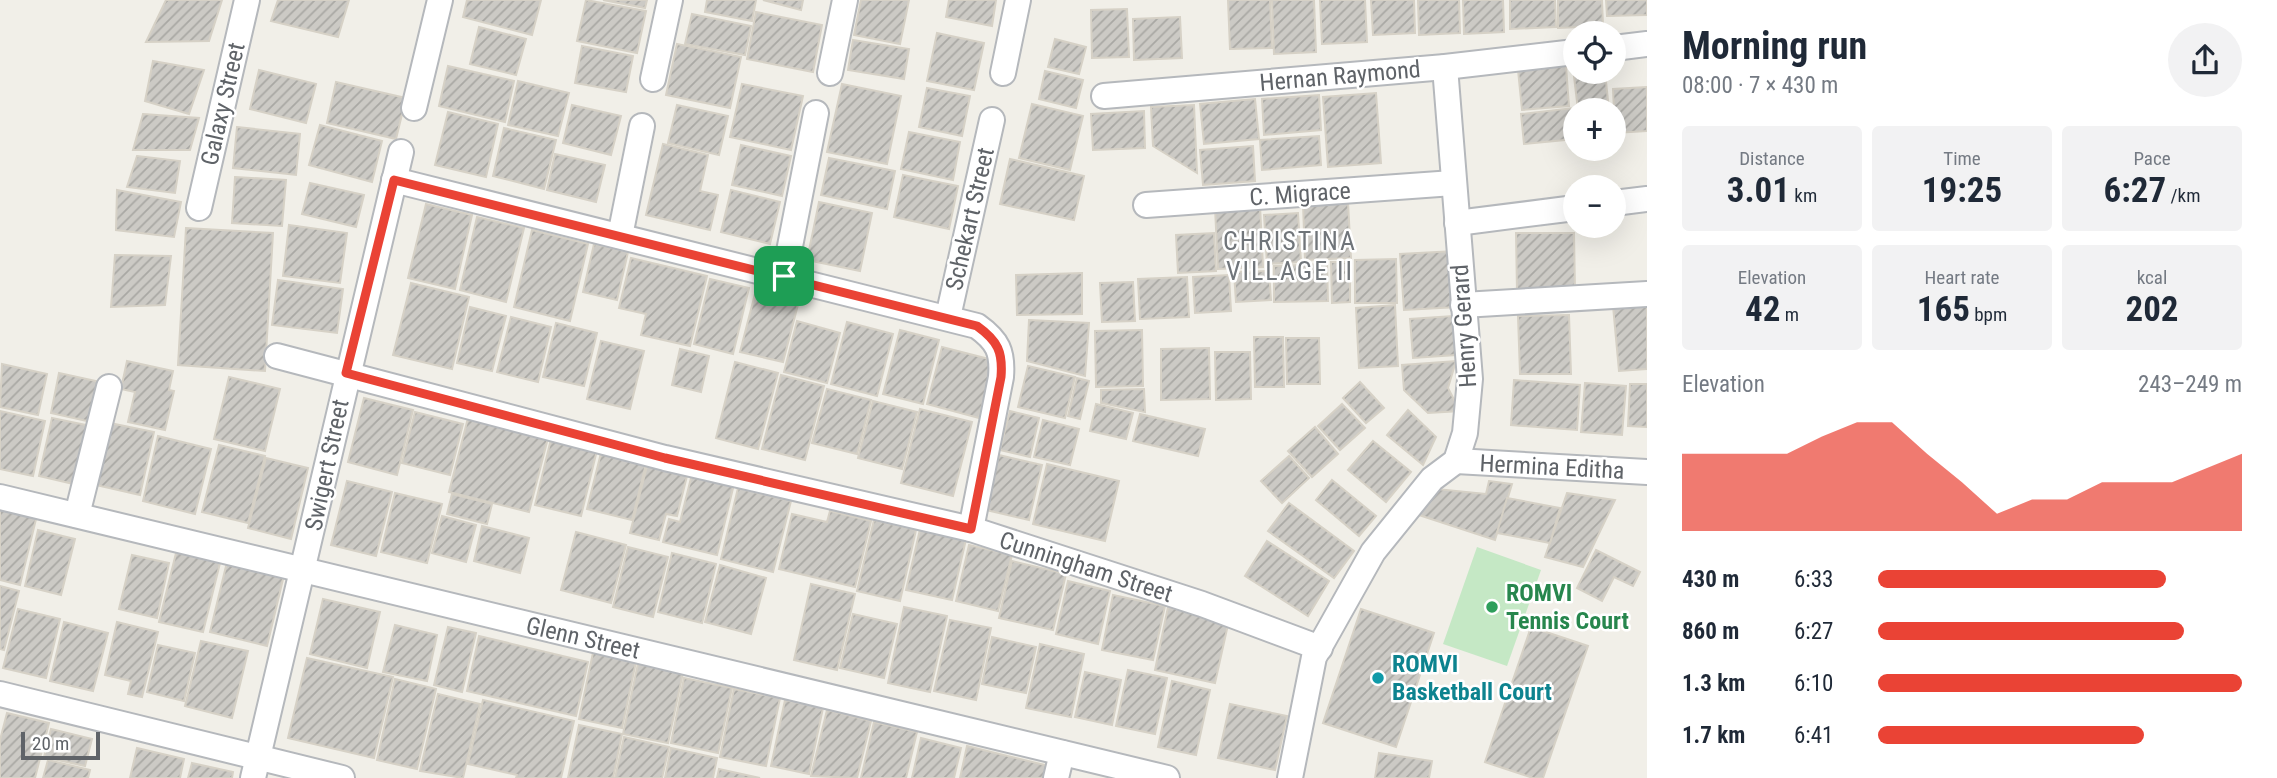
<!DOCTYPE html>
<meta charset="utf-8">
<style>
:root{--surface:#fff;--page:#f2f2f3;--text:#1f2937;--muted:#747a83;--accent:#ea4335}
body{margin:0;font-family:"Roboto Condensed",sans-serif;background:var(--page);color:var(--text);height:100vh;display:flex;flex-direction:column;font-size:26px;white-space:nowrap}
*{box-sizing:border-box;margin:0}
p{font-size:23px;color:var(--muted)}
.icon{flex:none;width:38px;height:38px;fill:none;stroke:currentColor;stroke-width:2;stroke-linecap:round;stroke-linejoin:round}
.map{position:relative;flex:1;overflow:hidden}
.side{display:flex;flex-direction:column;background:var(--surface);width:630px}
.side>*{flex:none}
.fabs{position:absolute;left:1563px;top:21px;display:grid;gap:14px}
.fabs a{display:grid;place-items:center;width:63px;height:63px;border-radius:50%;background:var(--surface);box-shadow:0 7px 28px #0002;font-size:35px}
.scale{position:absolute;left:21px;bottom:18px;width:79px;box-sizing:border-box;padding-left:7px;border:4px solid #5f6368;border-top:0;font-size:19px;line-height:24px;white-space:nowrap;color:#5f6368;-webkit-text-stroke:5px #fff;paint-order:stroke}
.pin{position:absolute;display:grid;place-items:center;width:60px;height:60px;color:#fff;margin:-30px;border-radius:14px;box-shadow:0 4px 10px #0006}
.round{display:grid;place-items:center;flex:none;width:74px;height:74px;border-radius:37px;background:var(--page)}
.overview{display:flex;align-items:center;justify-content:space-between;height:119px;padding:0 35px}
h1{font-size:38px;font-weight:700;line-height:52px}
.stats{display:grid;grid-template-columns:repeat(3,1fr);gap:10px;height:119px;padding:7px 35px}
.stats div{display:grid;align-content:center;border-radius:7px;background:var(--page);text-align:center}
.stats b{font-size:35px;font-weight:700}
.stats small{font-size:19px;font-weight:400}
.stats p{font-size:19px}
.chart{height:196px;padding:14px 35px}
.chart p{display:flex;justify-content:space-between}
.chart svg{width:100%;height:126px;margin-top:7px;fill:var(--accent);opacity:.7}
ul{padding:0 35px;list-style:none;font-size:23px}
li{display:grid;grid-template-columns:112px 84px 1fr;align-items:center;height:52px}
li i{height:18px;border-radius:9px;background:var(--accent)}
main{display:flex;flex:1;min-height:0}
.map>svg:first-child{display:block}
.green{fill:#c5e8c5}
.building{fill:url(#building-hatch);stroke:#d6d1c6;stroke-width:2}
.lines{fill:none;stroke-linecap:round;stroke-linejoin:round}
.minor-casing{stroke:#b5b8bc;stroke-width:28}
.minor{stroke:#fff;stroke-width:24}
.route-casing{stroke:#fff;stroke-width:14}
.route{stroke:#ea4335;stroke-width:9}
.leisure-dot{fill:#2e9e5b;stroke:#fff;stroke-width:2.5}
.culture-dot{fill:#0f9aa8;stroke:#fff;stroke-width:2.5}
.labels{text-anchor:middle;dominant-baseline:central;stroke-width:5;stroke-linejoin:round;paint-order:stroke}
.street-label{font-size:24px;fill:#5f6368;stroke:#fff}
.leisure-label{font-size:24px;font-weight:bold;fill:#27864d;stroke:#fff;text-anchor:start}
.culture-label{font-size:24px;font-weight:bold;fill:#0d838f;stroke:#fff;text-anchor:start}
.neighbourhood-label{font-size:26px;letter-spacing:2px;fill:#70757a;stroke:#fff}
</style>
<main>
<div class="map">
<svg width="1647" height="778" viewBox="0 0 1647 778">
<defs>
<pattern id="building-hatch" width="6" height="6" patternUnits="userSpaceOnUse" patternTransform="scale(1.75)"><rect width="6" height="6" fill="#cccac5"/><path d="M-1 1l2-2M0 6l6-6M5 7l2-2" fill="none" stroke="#a9a8a4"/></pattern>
</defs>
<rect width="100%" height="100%" fill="#f1efe8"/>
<!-- green -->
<path class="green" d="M1477 547 1541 570 1507 666 1443 644Z"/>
<!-- building -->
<g class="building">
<path d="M166 0H222L209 41 146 42Z"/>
<path d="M278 0H349L338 37 271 21Z"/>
<path d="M467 0H541L532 35 463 17Z"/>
<path d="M586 0 646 11 637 53 577 41Z"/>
<path d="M603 0H647L645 8Z"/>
<path d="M707 0H756L752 21 705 12Z"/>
<path d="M763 0H803L801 10Z"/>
<path d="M861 0H909L900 44 854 35Z"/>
<path d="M949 0H996L992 26 946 17Z"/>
<path d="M1228 0H1270L1272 48 1230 49Z"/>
<path d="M1272 0H1314L1316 52 1274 54Z"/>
<path d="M1320 0H1365L1367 42 1322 44Z"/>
<path d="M1371 0H1414L1415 33 1373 35Z"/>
<path d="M1418 0H1459L1460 33 1419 35Z"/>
<path d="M1463 0H1503L1504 32 1464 34Z"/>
<path d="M1510 0H1555L1556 27 1510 29Z"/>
<path d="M1558 0H1602L1603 26 1558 28Z"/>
<path d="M1606 0H1647V15L1607 16Z"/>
<path d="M1127 9 1129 57 1092 58 1091 10Z"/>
<path d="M756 12 822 25 813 72 747 59Z"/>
<path d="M692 14 751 26 745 55 685 44Z"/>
<path d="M1180 17 1182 58 1134 60 1133 19Z"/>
<path d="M479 27 526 39 516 75 470 64Z"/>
<path d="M937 33 984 43 974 90 927 81Z"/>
<path d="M1055 39 1086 47 1079 74 1048 67Z"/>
<path d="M853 40 909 49 904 79 848 70Z"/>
<path d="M677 44 741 57 730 108 666 95Z"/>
<path d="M582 46 633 56 626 92 575 83Z"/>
<path d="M153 61 204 70 189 114 145 101Z"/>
<path d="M448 66 514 81 505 122 439 106Z"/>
<path d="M1566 66 1569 106 1522 110 1518 70Z"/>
<path d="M1573 68 1575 72H1605L1609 110H1578Z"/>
<path d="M259 70 316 84 306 123 250 109Z"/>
<path d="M1045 71 1083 80 1076 108 1039 99Z"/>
<path d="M518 81 569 93 558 136 508 125Z"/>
<path d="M336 82 406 98 396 139 327 123Z"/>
<path d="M742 84 803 96 791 150 730 137Z"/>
<path d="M842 84 901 96 887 164 827 152Z"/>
<path d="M1647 87V131L1615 133 1613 89Z"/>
<path d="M927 88 970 96 962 136 919 127Z"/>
<path d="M1376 93 1381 163 1328 167 1323 97Z"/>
<path d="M1319 95 1321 130 1264 135 1262 99Z"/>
<path d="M1255 99 1259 139 1204 144 1200 104Z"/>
<path d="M1032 104 1083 116 1070 170 1019 158Z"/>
<path d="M572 105 621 116 611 155 563 143Z"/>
<path d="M677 105 728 116 719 155 668 143Z"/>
<path d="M1194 105 1197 173 1153 146 1151 107Z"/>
<path d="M1573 108 1575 139 1524 144 1521 114Z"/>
<path d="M1144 111 1145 148 1093 150 1091 114Z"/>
<path d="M448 112 498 124 486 177 435 165Z"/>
<path d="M143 114 199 118 190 150H133Z"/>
<path d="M320 125 382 141 372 182 309 165Z"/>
<path d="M237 127 300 134 296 175 233 168Z"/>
<path d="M504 128 556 140 544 189 493 176Z"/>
<path d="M909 132 960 142 953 180 901 169Z"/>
<path d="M1319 136 1321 165 1262 170 1260 140Z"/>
<path d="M663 144 708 155 700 191 718 195 710 230 646 215Z"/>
<path d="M741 145 791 156 782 196 732 185Z"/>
<path d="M1253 146 1255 181 1203 185 1200 150Z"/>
<path d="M555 154 605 165 596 202 547 190Z"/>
<path d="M137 156 180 161 175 193 127 187Z"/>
<path d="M829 158 895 171 887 209 821 195Z"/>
<path d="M1010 159 1084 176 1074 220 1000 204Z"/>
<path d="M903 175 958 186 949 229 894 217Z"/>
<path d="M235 177 286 180 282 226 232 223Z"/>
<path d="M310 183 364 195 356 227 302 214Z"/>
<path d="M117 190 181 202 174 237 116 230Z"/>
<path d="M731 190 780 202 770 244 721 232Z"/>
<path d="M819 202 872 213 860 271 807 260Z"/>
<path d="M1348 202 1351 258 1305 260 1303 204Z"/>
<path d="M426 204 472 215 455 289 408 278Z"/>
<path d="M1260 205 1263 267 1218 269 1215 208Z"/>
<path d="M1298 213 1301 262 1267 264 1264 215Z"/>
<path d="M477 217 524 228 506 302 460 290Z"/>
<path d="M289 225 347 233 340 283 283 276Z"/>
<path d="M186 228 273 233 265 371 178 365Z"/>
<path d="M532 230 588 244 570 321 514 307Z"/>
<path d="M1214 233 1216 271 1178 273 1176 235Z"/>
<path d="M1516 233H1574L1575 291 1517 292Z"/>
<path d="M594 244 628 252 617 300 583 292Z"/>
<path d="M1455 251 1458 307 1404 310 1400 254Z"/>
<path d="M115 255 171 256 165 305 111 307Z"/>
<path d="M631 258 707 276 690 346 641 335 646 314 619 308Z"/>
<path d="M1396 259 1397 303H1355V260Z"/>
<path d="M1331 262H1350V302L1332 303Z"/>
<path d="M1327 264 1328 301 1274 302V266Z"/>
<path d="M1269 271 1271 300 1236 302 1234 272Z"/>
<path d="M1082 273V314L1017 315 1016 275Z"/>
<path d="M1229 275 1231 311 1195 313 1193 277Z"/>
<path d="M1187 277 1189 317 1140 319 1138 279Z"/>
<path d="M710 279 749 288 733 354 694 344Z"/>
<path d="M278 280 343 289 337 333 272 325Z"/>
<path d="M1133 282 1135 321 1102 322 1100 283Z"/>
<path d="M411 283 469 297 452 369 393 355Z"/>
<path d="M757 286 800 297 783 362 740 352Z"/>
<path d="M1647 303V369L1619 371 1613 306Z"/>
<path d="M1395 305 1398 366 1359 368 1356 308Z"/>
<path d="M470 307 506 316 492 371 457 363Z"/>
<path d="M1569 315 1571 374H1520L1518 316Z"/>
<path d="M1453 316 1456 355 1413 358 1410 319Z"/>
<path d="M511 317 551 327 538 382 497 372Z"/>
<path d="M1029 320 1089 323 1085 376 1027 361Z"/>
<path d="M797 321 840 333 827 383 784 372Z"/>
<path d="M847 322 893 334 877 396 831 384Z"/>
<path d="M556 323 597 333 584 386 543 377Z"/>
<path d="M900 330 939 340 923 404 883 394Z"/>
<path d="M1142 330 1143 386 1096 387 1095 331Z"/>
<path d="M1254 337H1283L1284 387H1255Z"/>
<path d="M1286 338H1319L1320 384H1287Z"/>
<path d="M601 341 644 351 630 409 587 399Z"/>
<path d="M942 347 993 360 979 418 927 404Z"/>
<path d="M1209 348 1210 399 1161 400V349Z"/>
<path d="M680 349 709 356 701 392 672 385Z"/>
<path d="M1215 352H1250L1251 399 1216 400Z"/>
<path d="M127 361 173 371 169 390 174 391 165 430 128 422 135 392 121 389Z"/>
<path d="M1456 361 1448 388 1460 411 1428 413 1404 390 1402 365Z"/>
<path d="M735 362 778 373 758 449 716 438Z"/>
<path d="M2 364 47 374 38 415 0 407Z"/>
<path d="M1028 366 1075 377 1065 418 1018 407Z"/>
<path d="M59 373 105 383 96 423 51 413Z"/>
<path d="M781 375 824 386 805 460 762 449Z"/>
<path d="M229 377 280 389 265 451 214 439Z"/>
<path d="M1077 378 1089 381 1080 419 1068 416Z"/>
<path d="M1514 380 1580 385 1577 430 1511 425Z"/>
<path d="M1360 382 1384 408 1366 423 1343 398Z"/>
<path d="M1585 383 1626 386 1622 435 1581 432Z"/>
<path d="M1630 384H1647V427L1628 426Z"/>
<path d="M827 389 871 400 857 454 812 443Z"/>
<path d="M1144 389 1145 412 1101 403V390Z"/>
<path d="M364 398 413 410 397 475 348 462Z"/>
<path d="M873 401 917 412 902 469 858 458Z"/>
<path d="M1096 404 1133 413 1126 439 1090 431Z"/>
<path d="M1342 404 1365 428 1340 450 1318 426Z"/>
<path d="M920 409 972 422 953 496 901 483Z"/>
<path d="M1408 410 1436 437 1423 465 1387 435Z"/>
<path d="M0 411 45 421 33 476 0 469Z"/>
<path d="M1010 411 1039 418 1030 457 1000 450Z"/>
<path d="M415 412 463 424 450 475 402 463Z"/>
<path d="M1140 414 1205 429 1198 456 1133 441Z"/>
<path d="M52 418 96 427 82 486 39 476Z"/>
<path d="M468 418 548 438 529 512 449 492Z"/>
<path d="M1043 420 1079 429 1070 465 1034 457Z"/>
<path d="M110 423 154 432 140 495 96 485Z"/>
<path d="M1315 427 1338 454 1312 477 1288 451Z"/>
<path d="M552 435 598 446 581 516 535 505Z"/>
<path d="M158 436 211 449 195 514 143 501Z"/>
<path d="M1373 441 1411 472 1386 502 1348 470Z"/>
<path d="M219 445 265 456 248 523 202 512Z"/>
<path d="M602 449 647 460 632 520 587 509Z"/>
<path d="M999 455 1042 465 1029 520 986 510Z"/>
<path d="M1289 456 1309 478 1282 503 1261 481Z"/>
<path d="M266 458 308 468 291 539 248 528Z"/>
<path d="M1047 464 1119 481 1105 541 1033 524Z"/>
<path d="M647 466 687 476 677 516 666 514 659 540 630 533Z"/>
<path d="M692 474 734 484 717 555 663 542 669 519 680 522Z"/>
<path d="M1332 480 1376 516 1359 536 1316 500Z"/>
<path d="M347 481 392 492 376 556 331 545Z"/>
<path d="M1489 481 1512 484 1495 540 1419 515 1427 488 1486 494Z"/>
<path d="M738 488 791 501 773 572 721 559Z"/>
<path d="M395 493 442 504 427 563 381 552Z"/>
<path d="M1567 493 1615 500 1583 567 1545 557Z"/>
<path d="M452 494 492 504 487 524 447 514Z"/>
<path d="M1507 498 1560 508 1550 543 1497 533Z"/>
<path d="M1289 503 1354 551 1334 578 1268 531Z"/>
<path d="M0 506 37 515 20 585 0 580Z"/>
<path d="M830 511 871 521 855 587 779 569 792 514 827 522Z"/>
<path d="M442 516 476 525 466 562 432 553Z"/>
<path d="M874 520 916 530 900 601 857 591Z"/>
<path d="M921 525 967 535 952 600 906 590Z"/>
<path d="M482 526 529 538 520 573 474 561Z"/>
<path d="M38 530 75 539 61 595 25 586Z"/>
<path d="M576 532 626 545 611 603 561 590Z"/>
<path d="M1267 541 1329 581 1308 616 1245 576Z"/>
<path d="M969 545 1012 555 998 611 956 601Z"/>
<path d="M628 547 668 557 653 617 613 607Z"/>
<path d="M177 549 221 559 203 632 159 622Z"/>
<path d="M1596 550 1640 572 1633 586 1614 577 1602 601 1577 588Z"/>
<path d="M672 553 716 564 702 623 658 612Z"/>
<path d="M132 555 169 563 157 618 119 609Z"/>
<path d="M1012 561 1066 574 1053 630 999 618Z"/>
<path d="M227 562 284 575 267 646 210 632Z"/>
<path d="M720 565 766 578 751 634 705 622Z"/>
<path d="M1068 581 1110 591 1098 644 1056 634Z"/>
<path d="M811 584 855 594 837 670 794 660Z"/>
<path d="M0 586 19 591 4 650 0 649Z"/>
<path d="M1113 595 1165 606 1153 660 1102 650Z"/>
<path d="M323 599 380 612 367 668 310 654Z"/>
<path d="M904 607 947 616 930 692 888 683Z"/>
<path d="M1168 607 1229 620 1215 683 1155 670Z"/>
<path d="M18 609 60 619 46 678 3 668Z"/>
<path d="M1361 609 1434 633 1396 747 1323 723Z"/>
<path d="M853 614 897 624 884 678 840 668Z"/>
<path d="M950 620 991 628 976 700 934 691Z"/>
<path d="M64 622 108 633 93 691 50 681Z"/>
<path d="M117 622 158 632 142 697 128 694 131 681 105 675Z"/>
<path d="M395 625 437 635 427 681 383 672Z"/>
<path d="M448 627 476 633 462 692 434 685Z"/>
<path d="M1531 627 1588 646 1543 778H1533L1485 762Z"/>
<path d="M479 636 588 662 576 716 467 691Z"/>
<path d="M992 637 1036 647 1026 693 982 684Z"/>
<path d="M201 641 248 651 232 718 185 706Z"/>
<path d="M1040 644 1084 654 1071 717 1026 708Z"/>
<path d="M158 645 195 653 184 701 147 692Z"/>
<path d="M594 648 637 657 622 728 579 719Z"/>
<path d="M307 658 393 677 374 758 288 738Z"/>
<path d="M639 659 684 668 668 743 623 734Z"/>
<path d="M1128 670 1167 678 1155 734 1116 726Z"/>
<path d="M1085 672 1121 680 1112 725 1075 717Z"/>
<path d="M684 678 732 688 718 753 671 743Z"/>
<path d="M395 679 436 689 417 769 377 760Z"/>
<path d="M1172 681 1210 690 1196 755 1158 747Z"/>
<path d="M734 689 780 698 766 766 720 757Z"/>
<path d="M438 694 480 704 463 778 420 771Z"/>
<path d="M483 700 574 721 561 778H516L517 775 468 764Z"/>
<path d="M785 700 823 708 809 774 771 766Z"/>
<path d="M1230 704 1287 716 1275 770 1218 758Z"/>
<path d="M827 710 871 721 857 778 811 776Z"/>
<path d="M7 713 49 723 35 778H0V740Z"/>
<path d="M874 722 917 732 906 778H861Z"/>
<path d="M579 725 622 734 613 778H568Z"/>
<path d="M51 729 92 739 85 766 44 757Z"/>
<path d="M624 737 669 747 662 778H615Z"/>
<path d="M921 738 961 748 954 778H912Z"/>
<path d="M967 746 1049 766 1046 778H960Z"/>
<path d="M137 748 184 759 180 778H130Z"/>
<path d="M671 748 717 758 713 778H665Z"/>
<path d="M1379 753 1432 761 1429 778H1375Z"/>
<path d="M48 760 90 770 88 778H43Z"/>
<path d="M192 763 233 772 232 778H188Z"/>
<path d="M719 769 760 778H717Z"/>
</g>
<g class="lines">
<!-- minor casing -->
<g class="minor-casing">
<g id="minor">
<path d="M1614 48 1647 44"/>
<path d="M830 73 845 0"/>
<path d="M1003 73 1018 0"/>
<path d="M653 79 670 0"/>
<path d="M1104 96 1445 67 1575 52"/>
<path d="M414 108 440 0"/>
<path d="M394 180 977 326C998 341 1003 352 1001 377L971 529"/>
<path d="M1614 203 1647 199"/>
<path d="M1146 205 1453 183"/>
<path d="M199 208 247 0"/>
<path d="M1457 223 1575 208"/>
<path d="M620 236 642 126"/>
<path d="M784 277 816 113"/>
<path d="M1463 305 1647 294"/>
<path d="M948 317 992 120"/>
<path d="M277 356 665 458 971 529 1202 604 1320 648"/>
<path d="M1456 461 1647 472"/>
<path d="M0 497 1167 778"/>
<path d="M77 515 109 387"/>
<path d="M0 694 342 778"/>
<path d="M253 778 401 152"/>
<path d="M1056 778 1062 753"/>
<path d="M1290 778 1314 657 1373 552 1432 479 1456 461 1465 433 1470 379 1445 67"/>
</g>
</g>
<!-- minor -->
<use href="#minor" class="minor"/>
</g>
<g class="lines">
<!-- route casing -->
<g class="route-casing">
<path id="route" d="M394 180 977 326C998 341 1003 352 1001 377L971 529 665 458 346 373Z"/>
</g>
<!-- route -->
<use href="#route" class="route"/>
</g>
<!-- markers -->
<circle class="leisure-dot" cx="1492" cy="607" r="7"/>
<circle class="culture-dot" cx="1378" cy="678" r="7"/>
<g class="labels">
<!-- street labels -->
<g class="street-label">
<text transform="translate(1340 76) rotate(-5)">Hernan Raymond</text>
<text transform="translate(223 104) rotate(-77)">Galaxy Street</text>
<text transform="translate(1300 194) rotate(-4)">C. Migrace</text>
<text transform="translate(970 219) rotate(-77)">Schekart Street</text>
<text transform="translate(1464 326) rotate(-94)">Henry Gerard</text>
<text transform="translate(327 465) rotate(-78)">Swigert Street</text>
<text transform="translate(1552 467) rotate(3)">Hermina Editha</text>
<text transform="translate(1086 567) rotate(18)">Cunningham Street</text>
<text transform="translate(583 638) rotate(13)">Glenn Street</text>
</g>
<!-- leisure labels -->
<g class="leisure-label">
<text x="1506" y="593">ROMVI<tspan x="1506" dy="28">Tennis Court</tspan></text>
</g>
<!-- culture labels -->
<g class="culture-label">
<text x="1392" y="664">ROMVI<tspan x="1392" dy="28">Basketball Court</tspan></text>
</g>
<!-- neighbourhood labels -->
<g class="neighbourhood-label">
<text x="1290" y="241">CHRISTINA<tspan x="1290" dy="30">VILLAGE II</tspan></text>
</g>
</g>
</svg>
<div class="fabs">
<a><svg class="icon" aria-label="locate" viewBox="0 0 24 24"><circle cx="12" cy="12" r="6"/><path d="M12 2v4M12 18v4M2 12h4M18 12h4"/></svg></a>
<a>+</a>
<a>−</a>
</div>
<div class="scale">20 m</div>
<div class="pin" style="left:784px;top:276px;background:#1e9e55"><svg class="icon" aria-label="arrive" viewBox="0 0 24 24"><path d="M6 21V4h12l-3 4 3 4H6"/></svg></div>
</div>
<section class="side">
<div class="overview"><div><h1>Morning run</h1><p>08:00 · 7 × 430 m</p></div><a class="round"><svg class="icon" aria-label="share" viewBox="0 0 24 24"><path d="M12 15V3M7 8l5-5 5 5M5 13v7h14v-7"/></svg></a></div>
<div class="stats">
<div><p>Distance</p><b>3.01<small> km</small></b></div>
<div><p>Time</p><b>19:25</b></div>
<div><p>Pace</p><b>6:27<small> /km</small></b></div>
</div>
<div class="stats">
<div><p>Elevation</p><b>42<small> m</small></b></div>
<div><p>Heart rate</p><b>165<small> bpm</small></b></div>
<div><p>kcal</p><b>202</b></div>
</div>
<div class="chart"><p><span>Elevation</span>243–249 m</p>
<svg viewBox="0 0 160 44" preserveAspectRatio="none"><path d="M0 44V17L10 17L20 17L30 17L40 11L50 6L60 6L70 17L80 27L90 38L100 33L110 33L120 27L130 27L140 27L150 22L160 17V44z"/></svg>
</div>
<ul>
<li><b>430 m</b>6:33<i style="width:79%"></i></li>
<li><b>860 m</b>6:27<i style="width:84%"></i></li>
<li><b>1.3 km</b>6:10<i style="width:100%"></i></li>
<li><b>1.7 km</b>6:41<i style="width:73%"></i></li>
</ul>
</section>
</main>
